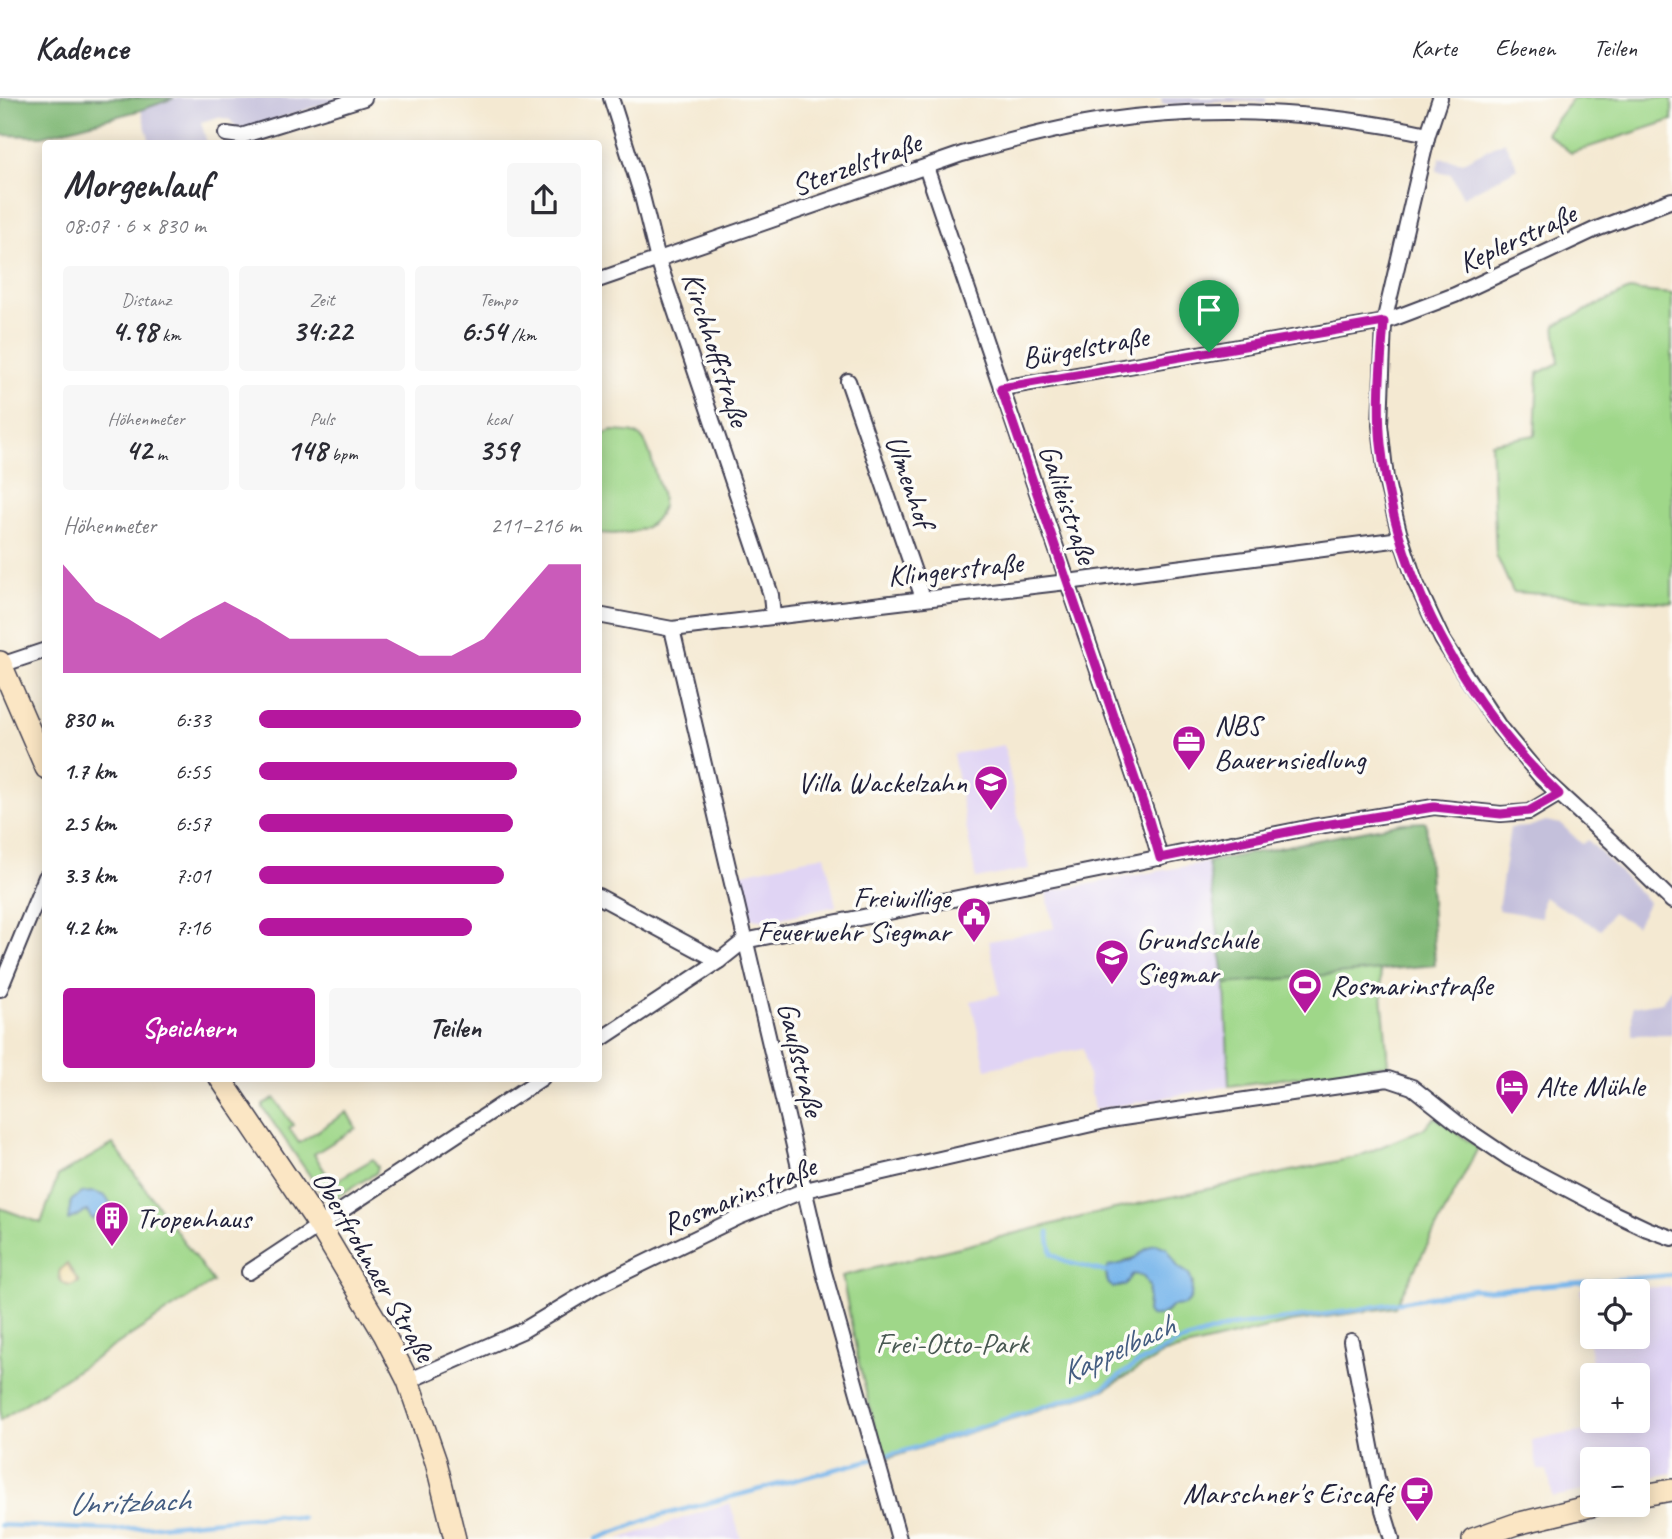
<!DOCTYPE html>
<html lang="de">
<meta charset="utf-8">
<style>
:root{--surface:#fff;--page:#f7f7f7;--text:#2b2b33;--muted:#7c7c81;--line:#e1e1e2;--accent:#b5179e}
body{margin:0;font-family:Caveat,sans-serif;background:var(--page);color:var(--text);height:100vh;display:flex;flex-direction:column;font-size:26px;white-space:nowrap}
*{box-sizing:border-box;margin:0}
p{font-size:23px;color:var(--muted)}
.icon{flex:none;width:38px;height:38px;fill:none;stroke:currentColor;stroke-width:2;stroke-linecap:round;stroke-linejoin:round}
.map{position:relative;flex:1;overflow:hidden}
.side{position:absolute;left:42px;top:42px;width:560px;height:942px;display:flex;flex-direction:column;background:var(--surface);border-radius:7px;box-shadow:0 4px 18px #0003}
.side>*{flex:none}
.controls{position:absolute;left:1580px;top:1181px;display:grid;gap:14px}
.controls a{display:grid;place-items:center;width:70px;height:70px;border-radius:7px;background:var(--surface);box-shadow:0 4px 18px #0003;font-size:35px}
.pin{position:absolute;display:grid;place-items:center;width:60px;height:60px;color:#fff;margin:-72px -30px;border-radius:50% 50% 50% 0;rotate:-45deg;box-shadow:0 0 7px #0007}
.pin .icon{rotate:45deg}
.round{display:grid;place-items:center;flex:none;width:74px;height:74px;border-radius:7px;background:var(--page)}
.head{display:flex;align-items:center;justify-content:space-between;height:119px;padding:0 21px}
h1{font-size:38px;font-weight:800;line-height:52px}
.figures{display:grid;grid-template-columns:repeat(3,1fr);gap:10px;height:119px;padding:7px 21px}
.figures div{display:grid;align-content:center;border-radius:7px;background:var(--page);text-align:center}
.figures b{font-size:30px;font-weight:800}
.figures small{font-size:19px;font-weight:400}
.figures p{font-size:19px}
.chart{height:196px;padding:14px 21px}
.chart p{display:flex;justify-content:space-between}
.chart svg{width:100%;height:126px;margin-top:7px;fill:var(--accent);opacity:.7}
.primary-button{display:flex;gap:14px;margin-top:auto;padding:14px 21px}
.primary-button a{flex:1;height:80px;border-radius:7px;background:var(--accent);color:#fff;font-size:28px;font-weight:800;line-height:80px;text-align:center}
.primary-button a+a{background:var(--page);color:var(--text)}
ul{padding:0 21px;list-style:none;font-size:23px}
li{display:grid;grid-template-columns:112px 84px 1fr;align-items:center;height:52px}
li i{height:18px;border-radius:9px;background:var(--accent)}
header{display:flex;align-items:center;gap:42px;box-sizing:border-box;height:98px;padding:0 35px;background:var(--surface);border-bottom:2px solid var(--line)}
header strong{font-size:33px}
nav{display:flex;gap:38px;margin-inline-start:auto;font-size:24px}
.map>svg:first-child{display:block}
.built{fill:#e0d4f4;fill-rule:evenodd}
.industrial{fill:#c4c0db}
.green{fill:#9fd789;stroke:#607c62;stroke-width:2;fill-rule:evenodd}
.forest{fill:#7fb875;stroke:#506d58;stroke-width:2}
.sand{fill:#eeda9e;stroke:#887e6c;stroke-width:2}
.water{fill:#78b6eb;stroke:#4d6c93;stroke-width:2}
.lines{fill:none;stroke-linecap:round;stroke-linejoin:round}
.stream{stroke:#78b6eb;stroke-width:4.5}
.minor-casing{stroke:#424052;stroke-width:18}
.secondary-casing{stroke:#424052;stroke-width:24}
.minor{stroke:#fff;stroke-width:14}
.secondary{stroke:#fbe6c4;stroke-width:21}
.route-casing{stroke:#fff;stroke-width:14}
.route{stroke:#b5179e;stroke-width:9}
.labels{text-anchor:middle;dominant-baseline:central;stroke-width:7;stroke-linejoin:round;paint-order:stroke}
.street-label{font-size:30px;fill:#22223b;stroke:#fdfcf7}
.poi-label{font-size:30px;fill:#22223b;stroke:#fdfcf7;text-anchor:start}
.park-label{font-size:30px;fill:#485852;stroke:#fdfcf7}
.water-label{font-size:32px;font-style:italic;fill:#445d81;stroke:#fdfcf7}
</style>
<header>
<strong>Kadence</strong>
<nav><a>Karte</a><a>Ebenen</a><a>Teilen</a></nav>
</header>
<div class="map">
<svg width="1672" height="1441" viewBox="0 0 1672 1441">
<rect width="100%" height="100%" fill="#fdfcf7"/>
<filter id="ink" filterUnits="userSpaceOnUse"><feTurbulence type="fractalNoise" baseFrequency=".0143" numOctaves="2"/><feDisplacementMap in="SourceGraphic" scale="14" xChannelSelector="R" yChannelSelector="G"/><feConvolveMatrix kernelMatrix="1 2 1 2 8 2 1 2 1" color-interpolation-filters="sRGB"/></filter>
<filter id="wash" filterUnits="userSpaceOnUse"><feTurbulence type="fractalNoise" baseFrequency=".00686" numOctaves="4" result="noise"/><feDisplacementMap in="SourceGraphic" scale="28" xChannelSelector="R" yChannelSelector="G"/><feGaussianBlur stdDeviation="1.57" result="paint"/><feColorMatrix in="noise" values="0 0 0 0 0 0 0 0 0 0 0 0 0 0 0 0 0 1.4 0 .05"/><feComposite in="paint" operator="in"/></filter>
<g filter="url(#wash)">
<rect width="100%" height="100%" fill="#f4e9d2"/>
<!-- built -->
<g class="built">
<path d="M1004 647 1029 771 976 781 953 656Z"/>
<path d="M825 757 836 808 767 823 748 820 738 776Z"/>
<path d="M1208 764 1225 886 1229 988 1094 1012 1083 950 986 971 971 903 1000 896 989 843 1054 830 1046 794Z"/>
<path d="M1672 1189V1375L1638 1382V1362H1592V1391L1553 1399 1547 1372H1538L1531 1342 1603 1330 1602 1323H1638V1278L1594 1277 1580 1191ZM1592 1194H1638V1239H1592Z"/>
<path d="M730 1405 741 1441H619Z"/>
</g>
<!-- industrial -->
<g class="industrial">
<path d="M174 0H341L246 32 237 30 230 22 218 19 201 24 207 45H150L141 12Z"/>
<path d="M1161 0H1266V4L1215 3 1163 7Z"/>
<path d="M1504 43 1518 70 1463 99 1451 76 1436 73 1440 60 1463 64Z"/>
<path d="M1546 723 1561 726 1582 746 1588 742 1649 804 1636 828 1612 814 1601 832 1543 799 1541 819 1498 812 1510 730 1528 729Z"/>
<path d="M1672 888V936L1632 937V909L1662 904Z"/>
</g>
<!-- green -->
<g class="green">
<path d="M1573 0H1672V22L1571 55 1546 35Z"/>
<path d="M1629 192 1672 196V505L1513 494 1496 457 1491 345 1535 337 1538 275 1559 265 1555 227Z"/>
<path d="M612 333C622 334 635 332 642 340 649 348 653 366 655 376 658 385 664 399 662 408 656 436 621 437 599 435V342L602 337Z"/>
<path d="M1380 872 1388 966 1229 988 1225 886Z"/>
<path d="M274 1000 293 1027 289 1030 299 1045 347 1014 356 1030 314 1056 332 1085 373 1061 378 1069 376 1075 328 1104 263 1010V1006Z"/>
<path d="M1435 1019 1478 1050 1395 1209 1291 1224 1165 1255 1103 1292 883 1362 859 1266 842 1178 1110 1112 1357 1059 1423 1031ZM1137 1159C1163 1163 1179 1162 1193 1185L1189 1204 1172 1208 1166 1215 1147 1214 1149 1189 1143 1178 1133 1176 1125 1187 1119 1189 1107 1182 1106 1174 1108 1168H1120L1127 1162Z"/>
<path d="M113 1046 213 1184 0 1322V1110L41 1125 58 1078Z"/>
</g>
<!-- forest -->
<g class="forest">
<path d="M0 0H174L141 12 42 38 0 37Z"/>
<path d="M1426 724 1435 867 1225 886 1208 764 1402 725Z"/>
</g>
<!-- sand -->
<path class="sand" d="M67 1166 79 1184 71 1188C62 1187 57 1180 60 1172Z"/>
<!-- water -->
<g class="water">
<path d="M94 1094 105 1098 112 1108 92 1121 87 1113 68 1122 71 1103 81 1095Z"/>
<path d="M1156 1146 1167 1150 1178 1169 1189 1176C1193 1182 1194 1204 1184 1207 1180 1208 1176 1207 1172 1208 1164 1216 1162 1219 1150 1218L1147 1214 1149 1189 1143 1178 1133 1176 1125 1187 1113 1190 1108 1185 1106 1174 1108 1168C1118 1167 1128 1165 1136 1159 1144 1154 1146 1148 1156 1146Z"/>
</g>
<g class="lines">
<!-- stream -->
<g class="stream">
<path d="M1048 1134 1052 1156 1066 1164 1106 1174"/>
<path d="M0 1427 114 1432 276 1417 302 1420"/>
<path d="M596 1441 655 1419 908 1352 1102 1290 1135 1267 1177 1245 1231 1228 1350 1213 1473 1191 1484 1192 1672 1177"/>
</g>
</g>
</g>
<g filter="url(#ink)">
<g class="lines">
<!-- minor casing -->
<g class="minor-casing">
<g id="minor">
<path d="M611 0 642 98 658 162 771 497 773 518"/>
<path d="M1440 0 1428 36 1384 224 1380 327 1386 381 1399 434 1415 483 1442 541 1500 630 1541 679 1614 746 1672 803"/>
<path d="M226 36 241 38 364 0"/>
<path d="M926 69 1149 722 1160 760"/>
<path d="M598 182 962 56C1008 43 1056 30 1103 23 1213 7 1320 13 1428 36"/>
<path d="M848 283 923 500"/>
<path d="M1001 290 1384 224 1455 197 1594 132 1672 102"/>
<path d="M598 517 672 531 1067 484 1401 441"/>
<path d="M672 531 823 1171 899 1441"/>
<path d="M1 567 46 552"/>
<path d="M598 798 719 863"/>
<path d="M0 891 46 779"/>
<path d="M598 943 719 863 744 843 1312 729 1434 709 1501 716 1529 714 1559 696"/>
<path d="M249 1174 542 980"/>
<path d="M1351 1243 1383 1412 1392 1441"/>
<path d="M408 1283 522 1233 597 1188 739 1119 805 1092 1109 1022 1388 981 1412 989 1460 1027 1509 1060 1609 1113 1647 1131 1672 1140"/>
</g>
</g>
<!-- secondary casing -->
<g class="secondary-casing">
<g id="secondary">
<path d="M0 564 46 670"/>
<path d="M220 980 319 1127 384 1236 408 1283 436 1364 455 1441"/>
<path d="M1638 1398 1672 1392"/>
<path d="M1473 1441 1516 1426 1595 1407"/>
</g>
</g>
<!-- minor -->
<use href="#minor" class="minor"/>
<!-- secondary -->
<use href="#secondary" class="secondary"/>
</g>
</g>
<g class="lines" filter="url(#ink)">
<!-- route casing -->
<g class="route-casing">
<path id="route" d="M1384 224C1381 264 1377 306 1381 346 1395 478 1464 605 1559 696L1529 713 1501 716 1434 709 1312 729 1160 760 1149 722 1001 290Z"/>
</g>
<!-- route -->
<use href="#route" class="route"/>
</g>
<!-- icons -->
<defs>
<g id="office-pin" transform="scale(1.75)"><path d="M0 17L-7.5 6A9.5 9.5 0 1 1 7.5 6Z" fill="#b5179e" stroke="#fdfcf7"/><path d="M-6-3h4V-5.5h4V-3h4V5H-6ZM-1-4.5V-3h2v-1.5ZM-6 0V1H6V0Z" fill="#fff"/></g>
<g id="school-pin" transform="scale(1.75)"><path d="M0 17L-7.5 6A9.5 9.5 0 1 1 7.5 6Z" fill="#b5179e" stroke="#fdfcf7"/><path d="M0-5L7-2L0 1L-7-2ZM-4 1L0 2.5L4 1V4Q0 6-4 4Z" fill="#fff"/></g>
<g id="civic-pin" transform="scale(1.75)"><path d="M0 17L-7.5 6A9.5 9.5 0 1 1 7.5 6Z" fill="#b5179e" stroke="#fdfcf7"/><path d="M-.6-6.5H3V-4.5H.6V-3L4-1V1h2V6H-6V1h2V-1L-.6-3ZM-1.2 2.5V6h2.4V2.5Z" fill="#fff"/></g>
<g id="stadium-pin" transform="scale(1.75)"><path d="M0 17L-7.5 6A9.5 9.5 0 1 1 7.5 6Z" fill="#b5179e" stroke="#fdfcf7"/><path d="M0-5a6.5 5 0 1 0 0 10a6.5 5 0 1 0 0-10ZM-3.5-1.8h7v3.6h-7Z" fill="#fff"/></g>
<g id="hotel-pin" transform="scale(1.75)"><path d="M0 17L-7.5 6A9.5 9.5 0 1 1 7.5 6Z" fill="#b5179e" stroke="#fdfcf7"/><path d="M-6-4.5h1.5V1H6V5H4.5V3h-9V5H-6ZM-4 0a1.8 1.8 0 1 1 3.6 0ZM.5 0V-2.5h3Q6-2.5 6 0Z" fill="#fff"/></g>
<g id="building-pin" transform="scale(1.75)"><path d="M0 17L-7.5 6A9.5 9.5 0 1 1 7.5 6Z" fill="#b5179e" stroke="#fdfcf7"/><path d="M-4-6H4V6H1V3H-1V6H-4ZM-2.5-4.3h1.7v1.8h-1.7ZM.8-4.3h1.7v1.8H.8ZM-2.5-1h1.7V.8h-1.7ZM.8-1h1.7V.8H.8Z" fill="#fff"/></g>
<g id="cafe-pin" transform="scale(1.75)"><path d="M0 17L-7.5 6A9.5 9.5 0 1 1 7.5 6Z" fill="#b5179e" stroke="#fdfcf7"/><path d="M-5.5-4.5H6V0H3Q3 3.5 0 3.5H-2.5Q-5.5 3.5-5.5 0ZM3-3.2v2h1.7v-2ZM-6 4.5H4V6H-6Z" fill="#fff"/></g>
</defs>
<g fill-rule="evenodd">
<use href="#office-pin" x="1189" y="644"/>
<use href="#school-pin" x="991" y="684"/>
<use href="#civic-pin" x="974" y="816"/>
<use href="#school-pin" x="1112" y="858"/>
<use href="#stadium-pin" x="1305" y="887"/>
<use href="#hotel-pin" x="1512" y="988"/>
<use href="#building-pin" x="112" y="1120"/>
<use href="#cafe-pin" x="1417" y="1395"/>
</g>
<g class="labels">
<!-- street labels -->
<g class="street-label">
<text transform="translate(856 66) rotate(-20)">Sterzelstraße</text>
<text transform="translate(1517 140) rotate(-25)">Keplerstraße</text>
<text transform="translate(1085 249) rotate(-10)">Bürgelstraße</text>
<text transform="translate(716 251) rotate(72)">Kirchhoffstraße</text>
<text transform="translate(910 383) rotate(71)">Ulmenhof</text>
<text transform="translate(1068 406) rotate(71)">Galileistraße</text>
<text transform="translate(955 471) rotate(-6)">Klingerstraße</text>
<text transform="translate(801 961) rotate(76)">Gaußstraße</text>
<text transform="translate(739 1097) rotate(-22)">Rosmarinstraße</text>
<text transform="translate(374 1168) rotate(60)">Oberfrohnaer Straße</text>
</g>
<!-- poi labels -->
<g class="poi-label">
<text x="1214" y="627">NBS<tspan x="1214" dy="34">Bauernsiedlung</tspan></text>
<text x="967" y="684" text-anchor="end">Villa Wackelzahn</text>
<text x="950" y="799" text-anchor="end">Freiwillige<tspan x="950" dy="34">Feuerwehr Siegmar</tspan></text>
<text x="1136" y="841">Grundschule<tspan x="1136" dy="34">Siegmar</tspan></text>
<text x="1330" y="887">Rosmarinstraße</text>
<text x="1536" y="988">Alte Mühle</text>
<text x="136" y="1120">Tropenhaus</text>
<text x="1392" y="1395" text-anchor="end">Marschner's Eiscafé</text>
</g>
<!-- park labels -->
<g class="park-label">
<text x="952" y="1245">Frei-Otto-Park</text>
</g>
<!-- water labels -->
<g class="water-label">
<text transform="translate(1117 1251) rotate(-25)">Kappelbach</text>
<text transform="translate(129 1404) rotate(-2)">Unritzbach</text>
</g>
</g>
</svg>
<div class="controls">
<a><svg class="icon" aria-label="locate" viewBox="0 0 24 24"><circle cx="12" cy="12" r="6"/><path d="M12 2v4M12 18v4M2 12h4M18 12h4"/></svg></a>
<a>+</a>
<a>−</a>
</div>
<div class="pin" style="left:1209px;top:254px;background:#1e9e55"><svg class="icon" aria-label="arrive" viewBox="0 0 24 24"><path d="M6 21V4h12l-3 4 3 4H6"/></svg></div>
<section class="side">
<div class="head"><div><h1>Morgenlauf</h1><p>08:07 · 6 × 830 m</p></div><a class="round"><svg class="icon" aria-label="share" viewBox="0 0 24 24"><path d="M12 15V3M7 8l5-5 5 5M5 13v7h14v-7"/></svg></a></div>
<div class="figures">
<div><p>Distanz</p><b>4.98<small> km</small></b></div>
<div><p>Zeit</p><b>34:22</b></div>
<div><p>Tempo</p><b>6:54<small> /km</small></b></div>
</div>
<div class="figures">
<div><p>Höhenmeter</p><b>42<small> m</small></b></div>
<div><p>Puls</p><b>148<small> bpm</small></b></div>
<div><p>kcal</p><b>359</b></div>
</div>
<div class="chart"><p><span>Höhenmeter</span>211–216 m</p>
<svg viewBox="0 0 160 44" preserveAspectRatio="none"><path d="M0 44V6L10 19L20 25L30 32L40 25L50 19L60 25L70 32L80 32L90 32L100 32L110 38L120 38L130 32L140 19L150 6L160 6V44z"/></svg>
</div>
<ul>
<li><b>830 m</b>6:33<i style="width:100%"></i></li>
<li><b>1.7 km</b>6:55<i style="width:80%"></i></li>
<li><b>2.5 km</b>6:57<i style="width:79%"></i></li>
<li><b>3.3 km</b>7:01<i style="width:76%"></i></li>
<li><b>4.2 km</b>7:16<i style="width:66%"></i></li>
</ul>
<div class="primary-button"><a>Speichern</a><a>Teilen</a></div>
</section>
</div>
